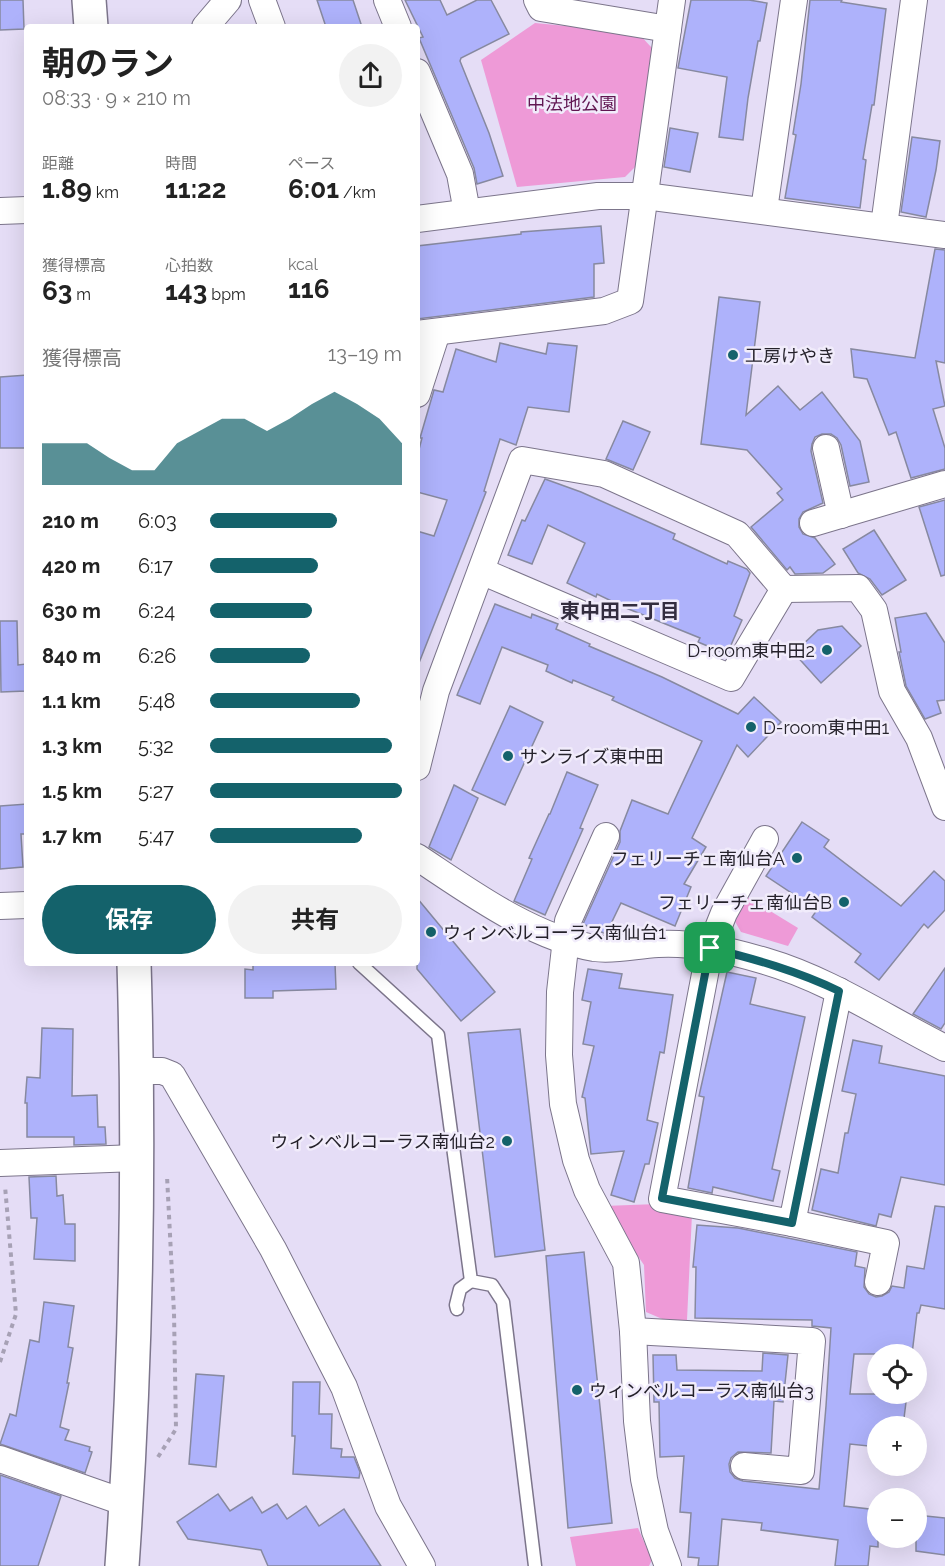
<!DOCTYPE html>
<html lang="ja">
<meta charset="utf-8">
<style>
:root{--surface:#fff;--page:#f2f2f2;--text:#222;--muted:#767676;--accent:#14626b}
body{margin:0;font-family:Raleway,"Noto Sans JP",sans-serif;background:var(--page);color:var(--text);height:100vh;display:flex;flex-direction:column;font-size:22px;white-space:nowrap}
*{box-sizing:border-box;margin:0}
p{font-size:20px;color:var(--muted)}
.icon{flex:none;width:33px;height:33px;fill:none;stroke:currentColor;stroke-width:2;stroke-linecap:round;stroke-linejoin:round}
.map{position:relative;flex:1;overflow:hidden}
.drawer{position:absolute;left:24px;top:24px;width:396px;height:942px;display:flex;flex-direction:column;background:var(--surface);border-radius:6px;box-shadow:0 6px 24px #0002}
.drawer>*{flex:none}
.controls{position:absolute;left:867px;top:1344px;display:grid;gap:12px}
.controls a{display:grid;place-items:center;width:60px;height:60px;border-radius:50%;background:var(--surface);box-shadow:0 6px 24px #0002;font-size:30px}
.pin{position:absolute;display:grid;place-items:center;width:51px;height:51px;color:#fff;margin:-26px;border-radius:12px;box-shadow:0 3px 9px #0006}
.round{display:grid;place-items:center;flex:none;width:63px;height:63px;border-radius:32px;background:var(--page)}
.headline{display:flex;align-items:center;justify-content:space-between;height:102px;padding:0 18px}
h1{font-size:33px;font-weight:700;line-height:45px}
.figures{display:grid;grid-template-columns:repeat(3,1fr);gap:9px;height:102px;padding:6px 18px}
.figures div{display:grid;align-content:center}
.figures b{font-size:26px;font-weight:700}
.figures small{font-size:16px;font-weight:400}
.figures p{font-size:16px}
.chart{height:168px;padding:12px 18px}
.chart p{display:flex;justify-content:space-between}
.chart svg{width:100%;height:108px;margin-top:6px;fill:var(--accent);opacity:.7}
.cta{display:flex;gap:12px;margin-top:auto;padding:12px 18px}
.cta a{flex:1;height:69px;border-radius:36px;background:var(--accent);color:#fff;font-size:24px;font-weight:700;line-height:69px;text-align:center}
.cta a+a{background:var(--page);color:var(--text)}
ul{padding:0 18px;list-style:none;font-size:20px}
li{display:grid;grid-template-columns:96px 72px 1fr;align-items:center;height:45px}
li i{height:15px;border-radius:8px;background:var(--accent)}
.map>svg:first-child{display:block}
.green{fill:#ee9ad7}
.building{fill:#aeb2fb;stroke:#8789a0;stroke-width:1.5}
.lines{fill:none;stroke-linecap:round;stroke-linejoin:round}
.lane-casing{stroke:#7c758b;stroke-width:15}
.street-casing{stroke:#7c758b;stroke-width:28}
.secondary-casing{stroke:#7c758b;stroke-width:36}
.path{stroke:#a7a1b5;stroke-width:4;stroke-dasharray:4.5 4.5;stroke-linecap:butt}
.lane{stroke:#fff;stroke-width:12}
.street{stroke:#fff;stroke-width:26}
.secondary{stroke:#fff;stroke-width:33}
.route-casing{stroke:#fff;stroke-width:12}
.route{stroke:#14626b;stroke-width:8}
.poi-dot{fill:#14626b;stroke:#f1ecfb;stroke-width:2}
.labels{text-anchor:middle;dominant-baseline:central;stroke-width:5;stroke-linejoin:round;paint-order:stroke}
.park-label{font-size:18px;fill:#611652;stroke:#f1ecfb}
.poi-label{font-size:18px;fill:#25222b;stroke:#f1ecfb;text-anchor:start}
.neighbourhood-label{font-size:20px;font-weight:bold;fill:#332d3f;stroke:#f1ecfb}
</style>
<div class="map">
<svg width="945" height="1566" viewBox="0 0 945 1566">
<rect width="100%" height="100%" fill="#e5ddf6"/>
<!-- green -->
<g class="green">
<path d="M535 23 638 33 652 48 644 158 625 177 517 187 481 60Z"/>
<path d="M747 897 798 928 788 946 741 932 733 918Z"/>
<path d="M657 1204 692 1214 687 1320 667 1321 646 1312 644 1265 604 1206Z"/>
<path d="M638 1528 652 1560 649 1566H576L570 1537Z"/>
</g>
<!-- building -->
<g class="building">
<path d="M0 0H23L24 29 0 30Z"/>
<path d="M317 0H353L362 27H326Z"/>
<path d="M405 0H440L447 15 477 0H491L509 34 461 58 460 61 489 133 503 176 477 184 474 168 419 38 423 37Z"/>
<path d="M691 0H749L767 3 760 41H758L748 98 743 140 719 137 727 77 678 68Z"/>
<path d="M810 0H842L841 2 886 9 874 105H872L863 159 866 160 860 208 785 198 796 135 793 134 801 84Z"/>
<path d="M670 128 698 133 690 172 664 167Z"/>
<path d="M912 137 940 141 936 170 926 217 901 212Z"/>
<path d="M601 226 604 263 594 264V297L417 319V246L521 234V232Z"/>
<path d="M935 249 945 250V363L936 361 945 406 933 409 945 448V469L911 478 896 432 889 435 867 379 854 377 851 349 915 358Z"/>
<path d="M719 297 760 302 746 415 778 386 800 410 822 392 860 441 869 482 850 486 841 445 837 438 831 434H822L815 437 812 444 811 451 823 503 803 512 799 519V527L803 534 815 538 835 564 823 573 795 574 790 567 787 570 751 527 783 500 777 493 782 489 747 450 701 444Z"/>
<path d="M500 343 546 354 548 343 577 346 569 412 528 407 516 445 500 439 484 491 486 492 473 526 417 668V531L434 536 447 500 417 492V457L422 438H420L434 390 443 392 456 349 496 362Z"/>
<path d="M27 375V448H0V377Z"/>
<path d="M623 421 650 432 633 470 606 459Z"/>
<path d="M545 479 581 492 675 534 673 539 727 564 728 561 747 569 750 573 734 616 742 620 727 654 698 642 700 638 626 608 597 594 596 597 567 583 585 543 548 525 532 564 508 555 522 520 525 521Z"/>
<path d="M945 500V575L941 576 919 507Z"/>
<path d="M874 530 906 580 882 595 870 579 858 573 843 549Z"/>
<path d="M495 604 531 618 532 614 558 624 556 629 590 644 589 646 662 677 738 714 754 697 781 722 748 757 737 745 692 838 706 847 684 884 691 887 675 926 621 903 606 934 583 924 620 842V831L632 800 668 814 702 741 612 700 614 697 573 680 572 683 546 671 548 665 502 647 480 704 457 695Z"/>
<path d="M926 613 945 643V700L937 701 941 713 925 719 906 686 899 652H901L895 618Z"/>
<path d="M0 621H17L18 665 26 664V691L1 692Z"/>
<path d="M842 626 861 646 821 683 794 653 818 630Z"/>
<path d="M510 706 543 722 505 805 472 790Z"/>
<path d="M567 772 598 785 580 828 583 829 545 915 514 901 532 859 529 858 549 814H550Z"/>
<path d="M454 785 478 798 451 860 429 847Z"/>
<path d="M27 804V834H21L23 867 0 869V806Z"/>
<path d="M802 822 829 840 824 847 901 906 934 871 945 881V910L928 928 924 924 879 980 855 962 861 954 812 917 817 910 766 876Z"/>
<path d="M417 898 495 992 461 1021 417 969Z"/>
<path d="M253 963H335L336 989 273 991V998H245V969L253 970Z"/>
<path d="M945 968V1023L941 1029 913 1014Z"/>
<path d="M588 969 622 974 619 988 673 995 664 1053 660 1052 647 1120 658 1123 649 1164H645L634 1202 611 1195 624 1151 591 1154 585 1098 582 1097 594 1046 583 1044 591 1002 582 1000Z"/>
<path d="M727 972 756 978 750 1004 805 1017 772 1169 780 1171 773 1201 713 1187 712 1193 688 1188 704 1097 699 1096Z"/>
<path d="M42 1028 73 1029 72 1096 97 1095 98 1127H105L106 1144 74 1145V1137H27V1103H25L27 1077 40 1078Z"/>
<path d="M520 1029 545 1250 495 1257 468 1033Z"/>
<path d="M853 1040 882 1046 879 1063 945 1076V1185L901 1177 891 1217 879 1214 876 1226 812 1210 821 1169 838 1173 845 1133H848L856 1094 842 1091Z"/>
<path d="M56 1176 57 1196 63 1195 65 1224H75V1261L34 1259 37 1218H31L29 1177Z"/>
<path d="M935 1206 945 1207V1309L921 1305 919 1313H917L912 1354H854L850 1394H907L903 1426H878V1447L850 1444 844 1506 878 1510V1547L870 1546 868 1566H835L838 1540 761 1530 762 1523 722 1519 718 1566H698L699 1558 688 1557 691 1513 680 1512 684 1456 660 1457 659 1402H654L653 1355H676L677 1370 762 1371 763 1353 788 1355 783 1402 774 1401 771 1453 738 1452 731 1458 729 1464 730 1472 735 1478 743 1481 817 1489H819L826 1406 831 1328 812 1326V1320L695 1318 696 1267H693L697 1225 738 1228 857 1252 855 1266 865 1268 864 1287 869 1294 876 1297 882 1296 889 1292 892 1286 904 1288 907 1266 924 1269Z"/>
<path d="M584 1252 612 1523 568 1528 546 1256Z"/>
<path d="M44 1302 74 1306 68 1347 73 1348 67 1383H69L60 1427 69 1430 65 1440 90 1447 89 1451 92 1452 85 1473 0 1444 10 1414 16 1416 30 1340 39 1342Z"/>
<path d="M196 1374 224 1376 216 1467 189 1464Z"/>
<path d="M293 1382H320L319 1414H332L331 1448 342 1449 341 1457H354L360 1472 359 1478 293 1474 295 1436H292Z"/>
<path d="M0 1475 61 1496 38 1566H0Z"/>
<path d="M218 1494 230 1511 252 1497 262 1513 277 1504 287 1519 306 1506 319 1526 344 1509 381 1566H268L261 1550 188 1539 177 1522Z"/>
<path d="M916 1515 945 1518V1555L916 1551Z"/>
</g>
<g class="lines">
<!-- lane casing -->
<g class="lane-casing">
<g id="lane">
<path d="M359 963 438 1035 471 1281 492 1285 503 1302 535 1566"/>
<path d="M457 1309 456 1305 460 1289 471 1281"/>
</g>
</g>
<!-- street casing -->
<g class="street-casing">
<g id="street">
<path d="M262 0 272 27"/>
<path d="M387 0 398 27"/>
<path d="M537 0 541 8 668 29"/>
<path d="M205 27 228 0"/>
<path d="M417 72 460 174 467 212"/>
<path d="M764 210 794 0"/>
<path d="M0 211 27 210"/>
<path d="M417 219 598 196H645L945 235"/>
<path d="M884 226 914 0"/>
<path d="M417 334 604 311 630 301 672 0"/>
<path d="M417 394 437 332"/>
<path d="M826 448 841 515"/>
<path d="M813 523 945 484"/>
<path d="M481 571 731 678 784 589"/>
<path d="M417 767 436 691 522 460 604 474 737 534 784 589 858 588 874 610 892 691 919 738 945 807"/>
<path d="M606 836 568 921 560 992 559 1055 563 1104 576 1160 587 1190 626 1263 633 1331 637 1421 644 1479 655 1531 668 1566"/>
<path d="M765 839 724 913 710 948 662 1199 792 1223 839 991"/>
<path d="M417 857C470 892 531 937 594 948 616 951 636 945 658 944 694 942 731 951 765 961 830 980 885 1018 945 1048"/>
<path d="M0 906 27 905"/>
<path d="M137 1071H162L172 1075 273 1249 344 1387 388 1506 422 1566"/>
<path d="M0 1163 137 1158"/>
<path d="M792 1223 886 1243 878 1282"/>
<path d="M633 1331 812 1341 801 1471 744 1466"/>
<path d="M0 1459 126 1503"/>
</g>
</g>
<!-- secondary casing -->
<g class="secondary-casing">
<g id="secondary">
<path d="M89 0 91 27"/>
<path d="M122 1566C136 1365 140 1164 134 963"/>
</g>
</g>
<!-- path -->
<g class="path">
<path d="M0 1362 16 1314 5 1186"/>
<path d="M158 1457 176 1429 174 1313 167 1176"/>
</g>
<!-- lane -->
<use href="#lane" class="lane"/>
<!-- street -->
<use href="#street" class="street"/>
<!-- secondary -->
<use href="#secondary" class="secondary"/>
</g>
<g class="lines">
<!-- route casing -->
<g class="route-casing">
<path id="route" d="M710 948C755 959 797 971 839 991L792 1223 662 1198Z"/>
</g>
<!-- route -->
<use href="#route" class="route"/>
</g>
<!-- markers -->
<g class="poi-dot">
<circle cx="733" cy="355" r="6"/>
<circle cx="827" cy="650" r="6"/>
<circle cx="751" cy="727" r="6"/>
<circle cx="508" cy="756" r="6"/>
<circle cx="797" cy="858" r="6"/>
<circle cx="844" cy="902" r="6"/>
<circle cx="431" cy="932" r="6"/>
<circle cx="507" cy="1141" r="6"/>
<circle cx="577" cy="1390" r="6"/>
</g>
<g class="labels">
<!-- park labels -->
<g class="park-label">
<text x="572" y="103">中法地公園</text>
</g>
<!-- poi labels -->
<g class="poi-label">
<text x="745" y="355">工房けやき</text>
<text x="815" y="650" text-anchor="end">D-room東中田2</text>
<text x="763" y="727">D-room東中田1</text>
<text x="520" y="756">サンライズ東中田</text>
<text x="785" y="858" text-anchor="end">フェリーチェ南仙台A</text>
<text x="832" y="902" text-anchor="end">フェリーチェ南仙台B</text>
<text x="443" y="932">ウィンベルコーラス南仙台1</text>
<text x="495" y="1141" text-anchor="end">ウィンベルコーラス南仙台2</text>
<text x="589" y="1390">ウィンベルコーラス南仙台3</text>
</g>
<!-- neighbourhood labels -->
<g class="neighbourhood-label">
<text x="620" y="611">東中田二丁目</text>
</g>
</g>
</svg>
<div class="controls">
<a><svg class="icon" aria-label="locate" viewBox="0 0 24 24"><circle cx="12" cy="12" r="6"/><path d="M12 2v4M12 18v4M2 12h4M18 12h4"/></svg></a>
<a>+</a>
<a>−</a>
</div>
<div class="pin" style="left:710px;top:948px;background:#1e9e55"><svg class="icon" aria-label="arrive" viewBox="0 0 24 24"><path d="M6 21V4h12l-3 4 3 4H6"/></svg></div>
<section class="drawer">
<div class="headline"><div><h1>朝のラン</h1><p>08:33 · 9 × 210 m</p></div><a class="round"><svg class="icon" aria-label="share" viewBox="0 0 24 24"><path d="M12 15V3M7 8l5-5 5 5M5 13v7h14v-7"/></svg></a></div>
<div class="figures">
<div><p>距離</p><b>1.89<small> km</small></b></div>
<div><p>時間</p><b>11:22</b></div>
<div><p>ペース</p><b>6:01<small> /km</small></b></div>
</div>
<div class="figures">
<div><p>獲得標高</p><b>63<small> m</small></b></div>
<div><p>心拍数</p><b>143<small> bpm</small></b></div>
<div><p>kcal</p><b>116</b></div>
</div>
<div class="chart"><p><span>獲得標高</span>13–19 m</p>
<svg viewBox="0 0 160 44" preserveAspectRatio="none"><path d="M0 44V27L10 27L20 27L30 33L40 38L50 38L60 27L70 22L80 17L90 17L100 22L110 17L120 11L130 6L140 11L150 17L160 27V44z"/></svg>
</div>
<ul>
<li><b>210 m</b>6:03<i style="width:66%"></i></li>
<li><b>420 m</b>6:17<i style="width:56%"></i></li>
<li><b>630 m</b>6:24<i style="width:53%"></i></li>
<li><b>840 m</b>6:26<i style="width:52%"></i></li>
<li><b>1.1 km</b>5:48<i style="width:78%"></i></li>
<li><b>1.3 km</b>5:32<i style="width:95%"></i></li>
<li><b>1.5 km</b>5:27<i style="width:100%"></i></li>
<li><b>1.7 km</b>5:47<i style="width:79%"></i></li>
</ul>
<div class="cta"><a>保存</a><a>共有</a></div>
</section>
</div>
